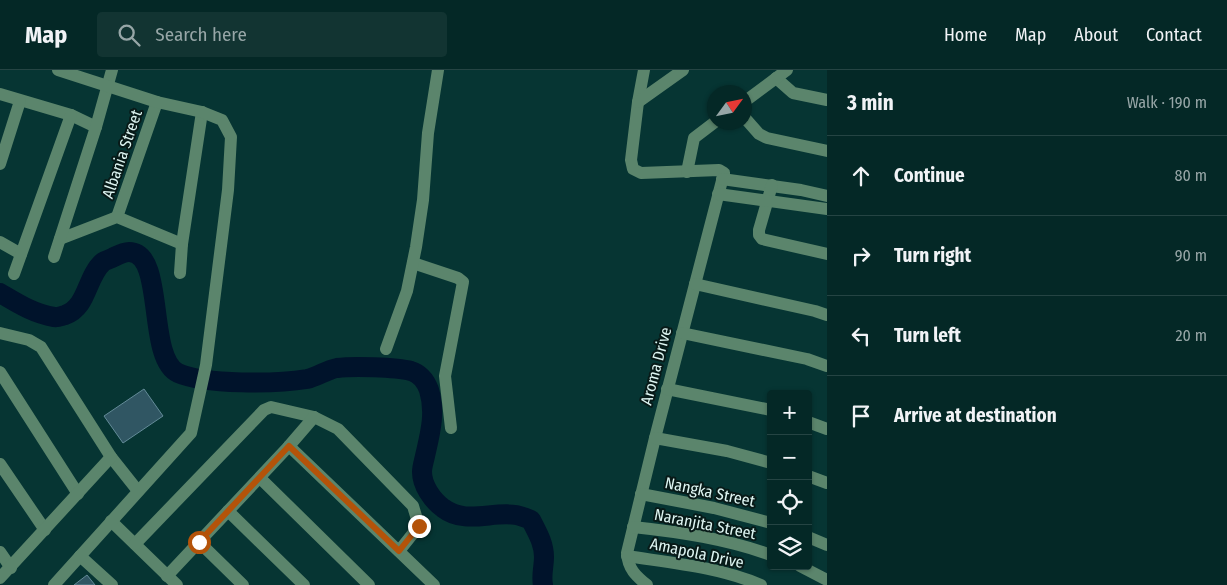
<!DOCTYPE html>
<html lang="en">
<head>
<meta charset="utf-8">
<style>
	:root { --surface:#042826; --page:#123432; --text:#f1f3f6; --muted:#97a6a7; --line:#254443 }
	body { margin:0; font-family:"Fira Sans Condensed",sans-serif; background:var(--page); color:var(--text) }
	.controls { position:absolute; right:15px; bottom:15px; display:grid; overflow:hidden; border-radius:5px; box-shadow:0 1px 4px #0004 }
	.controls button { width:45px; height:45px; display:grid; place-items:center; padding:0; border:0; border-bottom:1px solid var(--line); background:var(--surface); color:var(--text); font:25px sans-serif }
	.compass { position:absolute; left:707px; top:15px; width:45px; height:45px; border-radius:50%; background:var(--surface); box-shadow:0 1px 4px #0004; rotate:57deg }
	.stop { position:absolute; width:15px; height:15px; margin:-11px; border:4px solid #b45309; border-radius:50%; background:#fff }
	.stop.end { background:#b45309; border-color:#fff; box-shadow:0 1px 5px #0008 }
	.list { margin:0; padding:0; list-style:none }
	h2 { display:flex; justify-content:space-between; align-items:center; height:65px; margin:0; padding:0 20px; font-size:21px }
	h2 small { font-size:16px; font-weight:400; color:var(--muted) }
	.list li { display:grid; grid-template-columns:32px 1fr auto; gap:15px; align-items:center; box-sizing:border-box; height:80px; padding:0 20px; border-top:1px solid var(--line) }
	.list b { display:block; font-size:19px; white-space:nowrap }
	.list em { font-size:16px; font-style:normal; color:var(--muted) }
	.icon { flex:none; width:28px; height:28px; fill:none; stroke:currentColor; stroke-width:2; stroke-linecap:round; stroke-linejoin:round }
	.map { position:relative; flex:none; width:827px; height:515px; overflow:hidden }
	header { display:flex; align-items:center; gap:30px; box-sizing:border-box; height:70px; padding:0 25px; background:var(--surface); border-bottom:1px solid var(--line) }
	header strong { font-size:24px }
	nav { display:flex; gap:28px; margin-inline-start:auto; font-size:18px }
	.search { width:350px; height:45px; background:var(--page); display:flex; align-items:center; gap:12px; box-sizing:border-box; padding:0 18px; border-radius:5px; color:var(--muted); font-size:19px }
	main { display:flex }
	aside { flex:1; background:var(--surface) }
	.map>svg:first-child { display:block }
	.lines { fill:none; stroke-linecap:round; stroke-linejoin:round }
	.river { stroke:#00132b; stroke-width:20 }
	.building { fill:#305663; stroke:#638b98 }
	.minor { stroke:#5b856c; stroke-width:12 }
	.route { stroke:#b45309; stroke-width:6 }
	.labels { text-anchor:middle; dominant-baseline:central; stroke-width:4; stroke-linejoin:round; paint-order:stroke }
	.street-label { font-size:16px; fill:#def5f2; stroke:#081a18 }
</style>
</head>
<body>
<header>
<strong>Map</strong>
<div class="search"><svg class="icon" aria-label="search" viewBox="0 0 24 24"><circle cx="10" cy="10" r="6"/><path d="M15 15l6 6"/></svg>Search here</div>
<nav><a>Home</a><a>Map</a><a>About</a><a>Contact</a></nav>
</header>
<main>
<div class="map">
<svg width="827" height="515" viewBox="0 0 827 515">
	<rect width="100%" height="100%" fill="#063533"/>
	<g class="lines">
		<path class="river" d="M 0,223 C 17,233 34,244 54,247 C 57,248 61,246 65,245 C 88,237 86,207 103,192 C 106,190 111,189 114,187 C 118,185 124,182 129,182 C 166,182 146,288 178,303 C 205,315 277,314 307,309 C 317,307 326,300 337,298 C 352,296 396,297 411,301 C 421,304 426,312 429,320 C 436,343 430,364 425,386 C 424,391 422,397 422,402 C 422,415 432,430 443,438 C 465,455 492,441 516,445 C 521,446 526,448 531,450 C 537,462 544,473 544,487 C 544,497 541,505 543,515"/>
	</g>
	<g class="building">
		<polygon points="144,319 163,346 123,373 104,346"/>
		<polygon points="87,505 95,515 74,515"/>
	</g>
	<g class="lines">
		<g class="minor">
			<path d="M 644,0 L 638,32 L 631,90 L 633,99 L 641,103 L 719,100 L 724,103 L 655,368 L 627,483 C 628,499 636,506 647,515"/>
			<polyline points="776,8 793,23 827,30"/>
			<polyline points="0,24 71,45 96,57"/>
			<polyline points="638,32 683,0"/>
			<polyline points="744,32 787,0"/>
			<polyline points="744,47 759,64 767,68 827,81"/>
			<polyline points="0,94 20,31"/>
			<polyline points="687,102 694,68 715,52"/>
			<polyline points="722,109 801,120 827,126"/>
			<polyline points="772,115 759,160 759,165 762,169 827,184"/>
			<polyline points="718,124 827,139"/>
			<polyline points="117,147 157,32"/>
			<polyline points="60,169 117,147 182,174"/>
			<polyline points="0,172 21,184"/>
			<polyline points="54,187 96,57 112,0"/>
			<polyline points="413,193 458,208 463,212 445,306 451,358"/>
			<polyline points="180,203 182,174 202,42"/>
			<polyline points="14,204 71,45"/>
			<polyline points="695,214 815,241 827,245"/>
			<polyline points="0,263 29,270 41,277 111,387 138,421"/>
			<polyline points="682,263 807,289 827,296"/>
			<polyline points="386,279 407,221 416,177 423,130 428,63 438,0"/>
			<polyline points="0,302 78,424"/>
			<polyline points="667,319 771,340"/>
			<polyline points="808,352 827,359"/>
			<polyline points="655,368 727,381 771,393"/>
			<polyline points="289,376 434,515"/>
			<polyline points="0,394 45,460"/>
			<polyline points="808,406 827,413"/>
			<polyline points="260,408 369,515"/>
			<polyline points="641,424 714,438 771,453"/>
			<polyline points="228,441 304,515"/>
			<polyline points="111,451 177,515"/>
			<path d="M 633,457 C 680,462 727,469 771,485"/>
			<polyline points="808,467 827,475"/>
			<polyline points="199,472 243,515"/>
			<polyline points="135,474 264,340 271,337 314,347 338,359 413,436 419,456 399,481"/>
			<polyline points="0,482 11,498"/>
			<polyline points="80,486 112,515"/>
			<path d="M 627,486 C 672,493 718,497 761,515"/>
			<polyline points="800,496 827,510"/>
			<polyline points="167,506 289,376 314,347"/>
			<polyline points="0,508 111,387"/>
			<polyline points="54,515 191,363 206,295 228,120 231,67 222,50 202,42 157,32 58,0"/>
		</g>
	</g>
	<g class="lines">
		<polyline class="route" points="199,472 289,376 399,481 419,456"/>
	</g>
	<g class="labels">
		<g class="street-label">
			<text transform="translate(122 84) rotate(-71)">Albania Street</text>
			<text transform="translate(656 296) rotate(-75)">Aroma Drive</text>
			<text transform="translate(710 422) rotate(12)">Nangka Street</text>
			<text transform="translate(705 454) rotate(11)">Naranjita Street</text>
			<text transform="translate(697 483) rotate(12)">Amapola Drive</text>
		</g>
	</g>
</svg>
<div class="controls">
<button>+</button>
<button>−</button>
<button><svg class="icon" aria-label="locate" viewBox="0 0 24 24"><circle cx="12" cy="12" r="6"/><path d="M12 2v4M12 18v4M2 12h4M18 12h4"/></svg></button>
<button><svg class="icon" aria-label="layers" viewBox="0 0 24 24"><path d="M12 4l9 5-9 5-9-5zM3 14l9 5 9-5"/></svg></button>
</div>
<svg class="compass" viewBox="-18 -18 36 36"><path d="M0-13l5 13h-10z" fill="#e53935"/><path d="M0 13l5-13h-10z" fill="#97a6a7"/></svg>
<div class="stop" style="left:199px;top:472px"></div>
<div class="stop end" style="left:419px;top:456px"></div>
</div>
<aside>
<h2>3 min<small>Walk · 190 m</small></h2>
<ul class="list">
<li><svg class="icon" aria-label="ahead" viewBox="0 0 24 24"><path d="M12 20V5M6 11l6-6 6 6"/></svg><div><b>Continue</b></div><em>80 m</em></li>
<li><svg class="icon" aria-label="right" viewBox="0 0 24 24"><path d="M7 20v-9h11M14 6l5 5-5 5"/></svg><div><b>Turn right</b></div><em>90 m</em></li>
<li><svg class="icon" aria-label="left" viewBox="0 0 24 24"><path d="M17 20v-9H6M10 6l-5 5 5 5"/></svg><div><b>Turn left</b></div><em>20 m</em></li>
<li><svg class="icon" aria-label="arrive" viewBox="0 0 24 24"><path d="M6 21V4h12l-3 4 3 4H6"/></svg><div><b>Arrive at destination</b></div></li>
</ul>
</aside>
</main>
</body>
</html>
